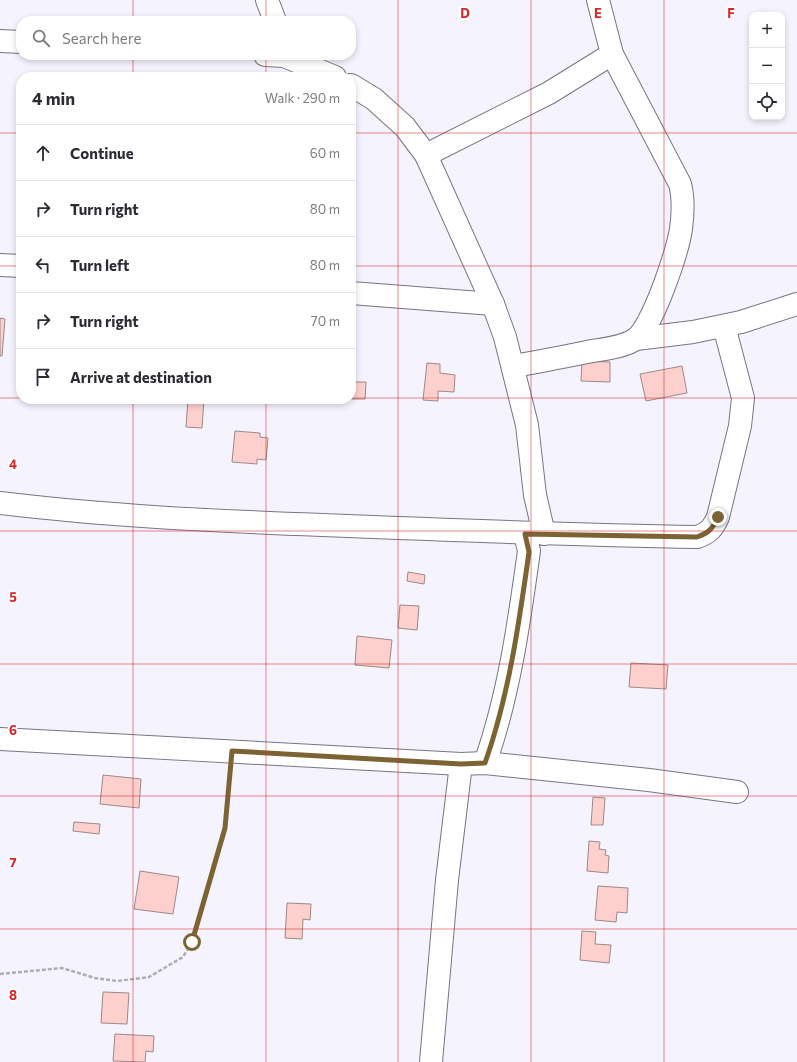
<!DOCTYPE html>
<html lang="en">
<head>
<meta charset="utf-8">
<style>
	:root { --surface:#fff; --page:#f2f2f3; --text:#2b2b33; --muted:#7c7c81; --line:#e1e1e2 }
	body { margin:0; font-family:Commissioner,sans-serif; background:var(--page); color:var(--text) }
	.controls { position:absolute; right:12px; top:12px; display:grid; overflow:hidden; border-radius:8px; box-shadow:0 2px 6px #0003 }
	.controls button { width:36px; height:36px; display:grid; place-items:center; padding:0; border:0; border-bottom:1px solid var(--line); background:var(--surface); color:var(--text); font:20px sans-serif }
	.stop { position:absolute; width:12px; height:12px; margin:-9px; border:3px solid #7b6334; border-radius:50%; background:#fff }
	.stop.end { background:#7b6334; border-color:#fff; box-shadow:0 1px 4px #0008 }
	.list { margin:0; padding:0; list-style:none }
	h2 { display:flex; justify-content:space-between; align-items:center; height:52px; margin:0; padding:0 16px; font-size:17px }
	h2 small { font-size:13px; font-weight:400; color:var(--muted) }
	.list li { display:grid; grid-template-columns:26px 1fr auto; gap:12px; align-items:center; box-sizing:border-box; height:56px; padding:0 16px; border-top:1px solid var(--line) }
	.list b { display:block; font-size:15px; white-space:nowrap }
	.list em { font-size:13px; font-style:normal; color:var(--muted) }
	.icon { flex:none; width:22px; height:22px; fill:none; stroke:currentColor; stroke-width:2; stroke-linecap:round; stroke-linejoin:round }
	.map { position:relative; flex:none; width:797px; height:1062px; overflow:hidden }
	.search { position:absolute; background:var(--surface); box-shadow:0 2px 6px #0003; left:16px; top:16px; width:340px; height:44px; display:flex; align-items:center; gap:10px; box-sizing:border-box; padding:0 14px; border-radius:16px; color:var(--muted); font-size:15px }
	.panel { position:absolute; background:var(--surface); box-shadow:0 2px 6px #0003; left:16px; top:72px; width:340px; height:332px; border-radius:16px }
	.map>svg:first-child { display:block }
	.building { fill:#fdd0cd; stroke:#9d8988 }
	.lines { fill:none; stroke-linecap:round; stroke-linejoin:round }
	.street-casing { stroke:#787484; stroke-width:24 }
	.path { stroke:#aeadb6; stroke-width:2.5; stroke-dasharray:4 2; stroke-linecap:butt }
	.street { stroke:#fff; stroke-width:22 }
	.route { stroke:#7b6334; stroke-width:5 }
	.grid { fill:none; stroke:#d62828; stroke-width:1; stroke-opacity:0.55 }
	.grid-label { font-size:13px; text-anchor:middle; font-weight:bold; fill:#d62828; stroke:#fff; stroke-width:3.5; stroke-linejoin:round; paint-order:stroke }
</style>
</head>
<body>
<div class="map">
<svg width="797" height="1062" viewBox="0 0 797 1062">
	<rect width="100%" height="100%" fill="#f5f3fe"/>
	<g class="building">
		<polygon points="0,318 5,319 2,356 0,356"/>
		<polygon points="582,361 610,362 610,382 581,381"/>
		<polygon points="427,363 440,364 440,373 455,375 454,392 438,391 438,401 423,400"/>
		<polygon points="682,366 687,393 646,401 640,374"/>
		<polygon points="351,382 366,382 365,399 351,399"/>
		<polygon points="188,399 204,399 202,428 186,427"/>
		<polygon points="235,431 260,433 260,437 268,438 266,460 257,459 257,464 232,462"/>
		<polygon points="408,572 425,575 424,584 407,581"/>
		<polygon points="400,605 419,606 417,630 398,628"/>
		<polygon points="357,636 392,640 389,668 355,665"/>
		<polygon points="631,663 668,665 666,689 629,687"/>
		<polygon points="103,775 141,779 139,808 100,804"/>
		<polygon points="593,797 605,798 603,825 591,825"/>
		<polygon points="74,822 100,824 99,834 73,831"/>
		<polygon points="589,841 600,842 599,849 606,850 605,855 609,856 608,873 587,871"/>
		<polygon points="140,871 179,877 173,914 134,909"/>
		<polygon points="598,886 628,888 627,913 617,912 616,922 595,920"/>
		<polygon points="287,903 311,904 310,920 303,919 302,939 285,938"/>
		<polygon points="582,931 596,932 595,944 611,945 609,963 580,960"/>
		<polygon points="103,992 129,993 127,1024 101,1023"/>
		<polygon points="115,1034 154,1036 153,1052 146,1051 145,1062 113,1061"/>
	</g>
	<g class="lines">
		<g class="street-casing">
			<g id="street">
				<polyline points="267,0 275,21"/>
				<polyline points="0,41 21,42"/>
				<polyline points="265,55 284,56 335,77"/>
				<polyline points="351,85 374,99 405,127 426,155 493,304 505,337 527,425 535,495 544,534"/>
				<polyline points="426,155 549,93 612,54"/>
				<polyline points="0,265 21,266"/>
				<polyline points="351,293 493,304"/>
				<polyline points="636,339 693,332 741,322 797,304"/>
				<path d="M 513,366 C 538,362 563,357 587,352 C 603,349 621,348 634,340 C 652,330 678,250 681,229 C 683,214 684,199 680,184 L 612,54 L 598,0"/>
				<path d="M 0,503 C 107,516 214,521 322,525 C 447,530 572,535 697,537 C 709,533 713,528 718,517 L 740,426 L 743,398 L 724,326"/>
				<polyline points="0,739 461,764 485,763 649,780 737,792"/>
				<path d="M 485,763 C 509,695 519,623 529,551 L 525,534"/>
				<polyline points="431,1062 447,880 461,764"/>
			</g>
		</g>
		<polyline class="path" points="0,974 62,968 95,978 117,981 149,977 183,957 192,942 225,829 230,773"/>
		<use href="#street" class="street"/>
	</g>
	<g class="lines">
		<path class="route" d="M 192,942 L 225,828 L 232,751 L 461,764 L 485,763 C 509,695 519,623 529,552 L 525,534 L 697,537 C 709,533 713,528 718,517"/>
	</g>
	<path class="grid" d="M 133,0 L 133,21M 266,0 L 266,21M 398,0 L 398,1062M 531,0 L 531,1062M 664,0 L 664,1062M 133,55 L 133,77M 266,55 L 266,77M 0,133 L 21,133M 351,133 L 797,133M 0,266 L 21,266M 351,266 L 797,266M 0,398 L 21,398M 351,398 L 797,398M 133,399 L 133,1062M 266,399 L 266,1062M 0,531 L 797,531M 0,664 L 797,664M 0,796 L 797,796M 0,929 L 797,929"/>
	<g class="grid-label">
		<text x="465" y="18">D</text>
		<text x="598" y="18">E</text>
		<text x="731" y="18">F</text>
		<text x="13" y="469">4</text>
		<text x="13" y="602">5</text>
		<text x="13" y="735">6</text>
		<text x="13" y="867">7</text>
		<text x="13" y="1000">8</text>
	</g>
</svg>
<div class="controls">
<button>+</button>
<button>−</button>
<button><svg class="icon" aria-label="locate" viewBox="0 0 24 24"><circle cx="12" cy="12" r="6"/><path d="M12 2v4M12 18v4M2 12h4M18 12h4"/></svg></button>
</div>
<div class="stop" style="left:192px;top:942px"></div>
<div class="stop end" style="left:718px;top:517px"></div>
<div class="search"><svg class="icon" aria-label="search" viewBox="0 0 24 24"><circle cx="10" cy="10" r="6"/><path d="M15 15l6 6"/></svg>Search here</div>
<section class="panel">
<h2>4 min<small>Walk · 290 m</small></h2>
<ul class="list">
<li><svg class="icon" aria-label="ahead" viewBox="0 0 24 24"><path d="M12 20V5M6 11l6-6 6 6"/></svg><div><b>Continue</b></div><em>60 m</em></li>
<li><svg class="icon" aria-label="right" viewBox="0 0 24 24"><path d="M7 20v-9h11M14 6l5 5-5 5"/></svg><div><b>Turn right</b></div><em>80 m</em></li>
<li><svg class="icon" aria-label="left" viewBox="0 0 24 24"><path d="M17 20v-9H6M10 6l-5 5 5 5"/></svg><div><b>Turn left</b></div><em>80 m</em></li>
<li><svg class="icon" aria-label="right" viewBox="0 0 24 24"><path d="M7 20v-9h11M14 6l5 5-5 5"/></svg><div><b>Turn right</b></div><em>70 m</em></li>
<li><svg class="icon" aria-label="arrive" viewBox="0 0 24 24"><path d="M6 21V4h12l-3 4 3 4H6"/></svg><div><b>Arrive at destination</b></div></li>
</ul>
</section>
</div>
</body>
</html>
